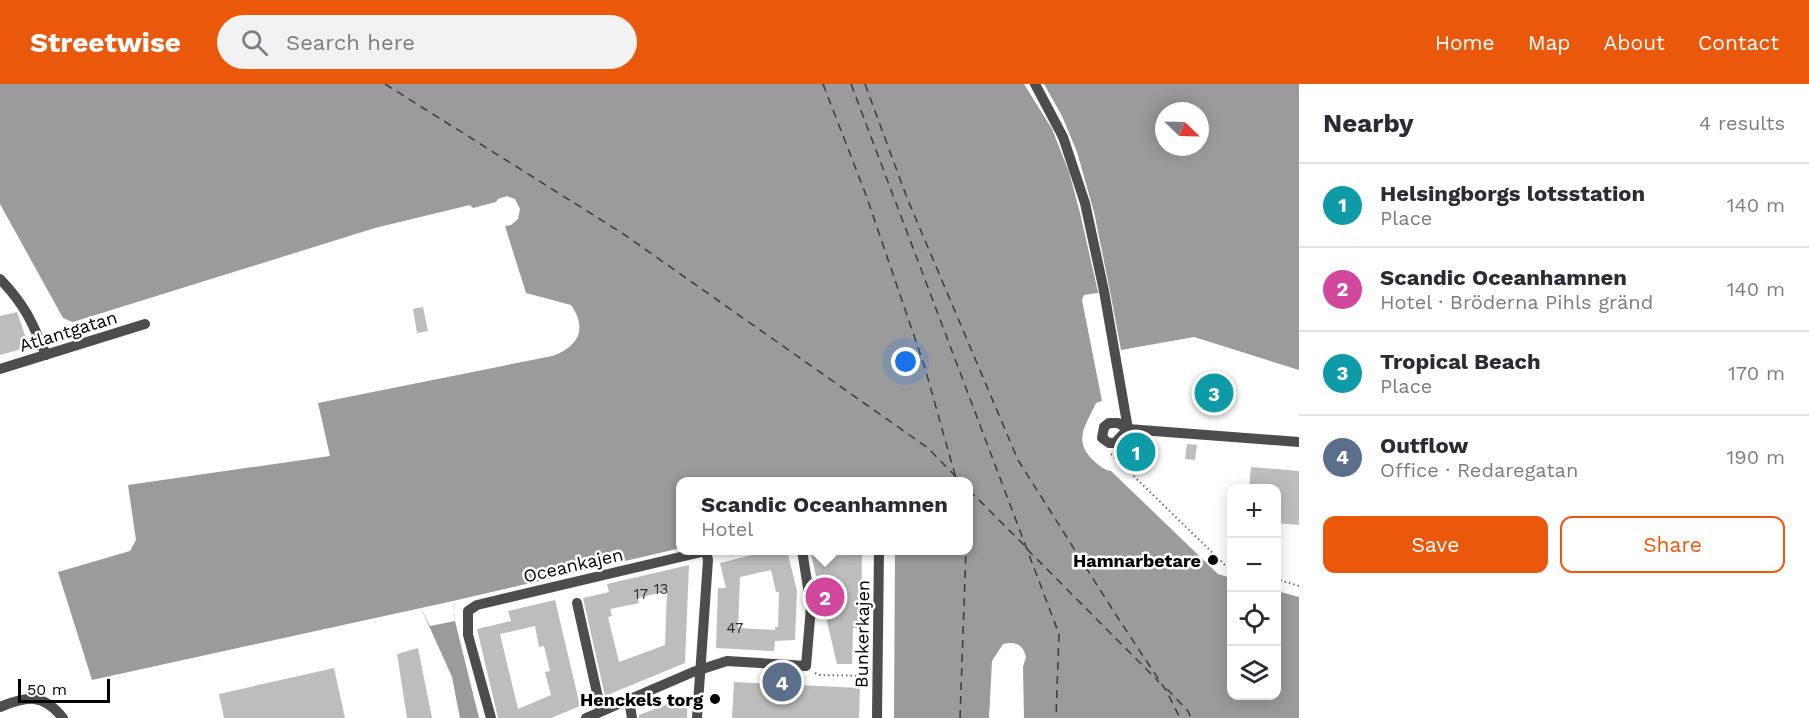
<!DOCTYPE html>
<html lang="en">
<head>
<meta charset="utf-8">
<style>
	:root { --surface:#fff; --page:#f2f2f3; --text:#2b2b33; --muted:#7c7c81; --line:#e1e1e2; --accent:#ea580c }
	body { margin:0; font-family:"Work Sans",sans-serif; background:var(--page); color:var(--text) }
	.controls { position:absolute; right:18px; bottom:18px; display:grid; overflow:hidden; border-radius:12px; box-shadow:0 3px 15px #0003 }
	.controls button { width:54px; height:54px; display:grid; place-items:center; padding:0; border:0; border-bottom:2px solid var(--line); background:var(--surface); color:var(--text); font:30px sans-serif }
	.compass { position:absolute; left:1155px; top:18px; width:54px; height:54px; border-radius:50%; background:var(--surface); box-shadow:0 3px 15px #0003; rotate:113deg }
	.scale { position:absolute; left:18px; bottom:15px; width:92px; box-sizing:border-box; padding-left:6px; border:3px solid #000; border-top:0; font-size:16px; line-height:21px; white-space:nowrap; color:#000; -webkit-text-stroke:4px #fff; paint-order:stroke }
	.you { position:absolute; left:906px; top:278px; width:21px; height:21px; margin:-15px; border:4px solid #fff; border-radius:50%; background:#1a73e8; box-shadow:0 0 0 9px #1a73e833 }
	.badge { display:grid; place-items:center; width:39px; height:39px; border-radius:50%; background:var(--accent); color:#fff; font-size:20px; font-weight:700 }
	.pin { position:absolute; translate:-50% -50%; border:3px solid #fff; box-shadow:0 2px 6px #0006 }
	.popup { position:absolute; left:676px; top:393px; width:297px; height:78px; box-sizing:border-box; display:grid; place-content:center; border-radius:12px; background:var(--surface); filter:drop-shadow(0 2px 4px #0005); font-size:20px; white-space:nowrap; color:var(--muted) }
	.popup b { font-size:22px; color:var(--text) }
	.popup::after { content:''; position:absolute; left:50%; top:100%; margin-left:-12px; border:12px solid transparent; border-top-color:var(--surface) }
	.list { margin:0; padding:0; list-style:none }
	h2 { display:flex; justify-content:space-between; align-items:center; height:78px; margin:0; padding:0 24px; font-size:26px }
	h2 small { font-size:20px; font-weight:400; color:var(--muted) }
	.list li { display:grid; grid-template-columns:39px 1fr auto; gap:18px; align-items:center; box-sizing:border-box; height:84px; padding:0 24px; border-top:2px solid var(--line) }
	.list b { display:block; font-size:22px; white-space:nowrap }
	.list p { margin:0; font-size:20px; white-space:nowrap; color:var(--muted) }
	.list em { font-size:20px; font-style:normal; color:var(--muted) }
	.actions { display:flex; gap:12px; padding:18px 24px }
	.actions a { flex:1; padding:14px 0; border:2px solid var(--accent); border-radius:12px; text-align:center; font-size:21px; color:var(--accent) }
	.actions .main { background:var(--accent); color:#fff }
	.icon { flex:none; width:33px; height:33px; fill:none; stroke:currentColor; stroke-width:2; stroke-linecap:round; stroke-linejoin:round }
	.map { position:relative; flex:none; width:1299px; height:634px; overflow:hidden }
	header { display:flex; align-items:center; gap:36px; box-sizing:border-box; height:84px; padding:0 30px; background:var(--accent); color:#fff }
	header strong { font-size:28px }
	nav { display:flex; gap:33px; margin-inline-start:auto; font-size:21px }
	.search { width:420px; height:54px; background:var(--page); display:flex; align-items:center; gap:15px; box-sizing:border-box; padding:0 21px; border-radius:33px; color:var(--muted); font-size:22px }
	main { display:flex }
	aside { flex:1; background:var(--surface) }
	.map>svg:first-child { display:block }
	.water { fill:#9b9b9b; fill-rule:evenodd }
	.pier { fill:#fff }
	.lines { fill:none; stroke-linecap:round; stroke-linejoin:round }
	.ferry { stroke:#3c3c3c; stroke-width:1.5; stroke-dasharray:8 6; stroke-linecap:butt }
	.building { fill:#bdbdbd; fill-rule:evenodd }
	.path { stroke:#6f6f6f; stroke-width:2; stroke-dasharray:1.5 3; stroke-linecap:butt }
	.minor { stroke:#4d4d4d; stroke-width:10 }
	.poi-dot { fill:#000; stroke:#fff; stroke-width:2 }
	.labels { text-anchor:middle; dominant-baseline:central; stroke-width:5; stroke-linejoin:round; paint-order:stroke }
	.number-label { font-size:15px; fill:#2f2f2f }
	.street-label { font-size:18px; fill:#000; stroke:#fff }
	.poi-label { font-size:18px; font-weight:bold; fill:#000; stroke:#fff; text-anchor:end }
</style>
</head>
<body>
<header>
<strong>Streetwise</strong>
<div class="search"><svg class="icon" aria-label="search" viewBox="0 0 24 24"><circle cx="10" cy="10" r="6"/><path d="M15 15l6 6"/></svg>Search here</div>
<nav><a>Home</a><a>Map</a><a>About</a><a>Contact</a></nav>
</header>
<main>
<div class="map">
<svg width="1299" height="634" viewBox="0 0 1299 634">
	<rect width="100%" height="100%" fill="#fff"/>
	<path class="water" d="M 0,0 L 1299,0 L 1299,286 L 1194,253 L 1121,266 L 1110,207 L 1084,211 L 1082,216 L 1102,317 L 1096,319 C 1085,343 1072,357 1095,378 C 1100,382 1104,386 1111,387 L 1218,490 L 1231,494 L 1232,612 L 1276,612 L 1277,507 L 1299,513 L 1299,634 L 1024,634 L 1023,583 L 1026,573 C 1023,560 1015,557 1003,560 L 992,577 L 989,634 L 894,634 L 895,467 L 969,466 L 969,398 L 681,398 L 681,464 L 453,517 L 455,537 L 479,634 L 460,634 L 452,593 L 421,524 L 92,596 L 58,488 L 130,467 L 136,456 L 128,401 L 330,372 L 318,319 L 552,272 C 578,263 588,245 571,221 L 526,209 L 505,142 L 511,141 L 518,135 L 520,125 L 515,115 L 507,112 L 498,115 L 496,118 L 473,124 L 470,121 L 375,144 L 73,238 L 63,234 L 0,120 ZM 1164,27 L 1200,27 L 1200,63 L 1164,63 Z"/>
	<g class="pier">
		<polygon points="1024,0 1044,0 1062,32 1077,68 1094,128 1110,207 1098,208 1080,129 1069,88 1052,45"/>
		<polygon points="453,517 455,537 430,542 421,524"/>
	</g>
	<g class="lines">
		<g class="ferry">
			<polyline points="385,0 622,149 928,364 961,398"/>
			<polyline points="823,0 866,111 925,284 957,398"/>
			<polyline points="851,0 1059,550 1056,634"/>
			<polyline points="865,0 907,114 1018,376 1116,531 1167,608 1180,634"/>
			<polyline points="969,406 1024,461"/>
			<polyline points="1027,465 1159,598"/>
			<polyline points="1167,605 1188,627 1191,634"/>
			<polyline points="960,634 966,466"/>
		</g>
	</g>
	<g class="building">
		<polygon points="423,223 428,247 417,249 413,225"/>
		<polygon points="17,228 29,263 0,271 0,232"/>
		<polygon points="1131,353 1137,353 1155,370 1141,385 1135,378 1132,381 1117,366"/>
		<polygon points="1187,360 1197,361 1195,376 1185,375"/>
		<polygon points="1251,383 1299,387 1299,441 1276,439 1276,405 1249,405"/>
		<path d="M 760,466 L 787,466 L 797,507 L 795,556 L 775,557 L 774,567 L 716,564 L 718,504 L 726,504 L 720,479 L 752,471 L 751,469 ZM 771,486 L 776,508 L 779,508 L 778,543 L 775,543 L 775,546 L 738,544 L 740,493 Z"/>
		<polygon points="810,466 862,466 861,544 853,544 852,580 837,580"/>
		<path d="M 689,481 L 685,579 L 605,612 L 583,514 L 609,508 L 607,500 ZM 667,507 L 665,561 L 619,578 L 608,533 L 612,532 L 610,525 L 639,519 L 638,514 Z"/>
		<path d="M 555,516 L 580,622 L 551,634 L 498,634 L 477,545 L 511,537 L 508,527 ZM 535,542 L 539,563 L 544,562 L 550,587 L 545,588 L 551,611 L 518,625 L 500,550 Z"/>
		<polygon points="418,564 432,634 407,634 397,570"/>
		<polygon points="334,584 345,634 224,634 219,610"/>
		<polygon points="734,598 860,604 859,634 732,634"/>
		<polygon points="688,612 687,634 639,634 639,631"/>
	</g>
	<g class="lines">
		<g class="path">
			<polyline points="1111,370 1225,481 1232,483"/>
			<polyline points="1276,495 1299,502"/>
			<polyline points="815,589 819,591 866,592"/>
		</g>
		<g class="minor">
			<polyline points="1035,0 1063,53 1085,119 1104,207 1128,345"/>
			<path d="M 0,195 C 25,221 32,238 46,271"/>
			<polyline points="0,285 145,240"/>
			<polyline points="1128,345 1115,359 1109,359 1102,354 1104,343 1109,339 1118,339 1128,345 1299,358"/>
			<polyline points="577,519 601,627"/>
			<polyline points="629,616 632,634"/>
			<path d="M 0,623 C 27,612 43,609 63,634"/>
			<polyline points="491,634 468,551 468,527 477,521 710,466"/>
			<polyline points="586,634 693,588 727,577 806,582 811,523 802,466"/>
			<polyline points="697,634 708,476 706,467"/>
			<polyline points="877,634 879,466"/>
		</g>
	</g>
	<g class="poi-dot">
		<circle cx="1213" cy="476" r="6"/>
		<circle cx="715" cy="615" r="6"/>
	</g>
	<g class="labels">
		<g class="number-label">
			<text x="661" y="505">13</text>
			<text x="641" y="510">17</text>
			<text x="735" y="544">47</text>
		</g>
		<g class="street-label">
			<text transform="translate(68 247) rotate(-17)">Atlantgatan</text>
			<text transform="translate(573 481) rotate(-13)">Oceankajen</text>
			<text transform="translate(862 550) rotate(-89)">Bunkerkajen</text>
		</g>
		<g class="poi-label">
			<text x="1201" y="476">Hamnarbetare</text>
			<text x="703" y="615">Henckels torg</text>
		</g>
	</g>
</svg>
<div class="controls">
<button>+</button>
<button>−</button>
<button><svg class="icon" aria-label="locate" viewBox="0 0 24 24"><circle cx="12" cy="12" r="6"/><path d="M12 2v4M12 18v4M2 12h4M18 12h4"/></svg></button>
<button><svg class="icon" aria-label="layers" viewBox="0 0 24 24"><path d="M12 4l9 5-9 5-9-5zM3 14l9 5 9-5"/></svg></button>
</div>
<svg class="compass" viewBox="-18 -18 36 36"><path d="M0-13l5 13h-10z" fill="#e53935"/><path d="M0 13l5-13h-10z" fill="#7c7c81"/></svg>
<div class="scale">50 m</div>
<div class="you"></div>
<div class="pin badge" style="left:1136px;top:368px;background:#0f9aa8">1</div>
<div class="pin badge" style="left:825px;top:513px;background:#d1479c">2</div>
<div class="popup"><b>Scandic Oceanhamnen</b>Hotel</div>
<div class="pin badge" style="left:1214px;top:309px;background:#0f9aa8">3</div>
<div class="pin badge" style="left:782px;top:598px;background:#5c6f8a">4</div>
</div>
<aside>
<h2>Nearby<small>4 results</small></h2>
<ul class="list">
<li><span class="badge" style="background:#0f9aa8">1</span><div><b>Helsingborgs lotsstation</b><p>Place</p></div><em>140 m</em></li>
<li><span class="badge" style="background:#d1479c">2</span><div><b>Scandic Oceanhamnen</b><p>Hotel · Bröderna Pihls gränd</p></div><em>140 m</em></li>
<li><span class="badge" style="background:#0f9aa8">3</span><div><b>Tropical Beach</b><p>Place</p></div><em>170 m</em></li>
<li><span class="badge" style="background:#5c6f8a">4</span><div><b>Outflow</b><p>Office · Redaregatan</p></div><em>190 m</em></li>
</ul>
<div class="actions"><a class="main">Save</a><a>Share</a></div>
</aside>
</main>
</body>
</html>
